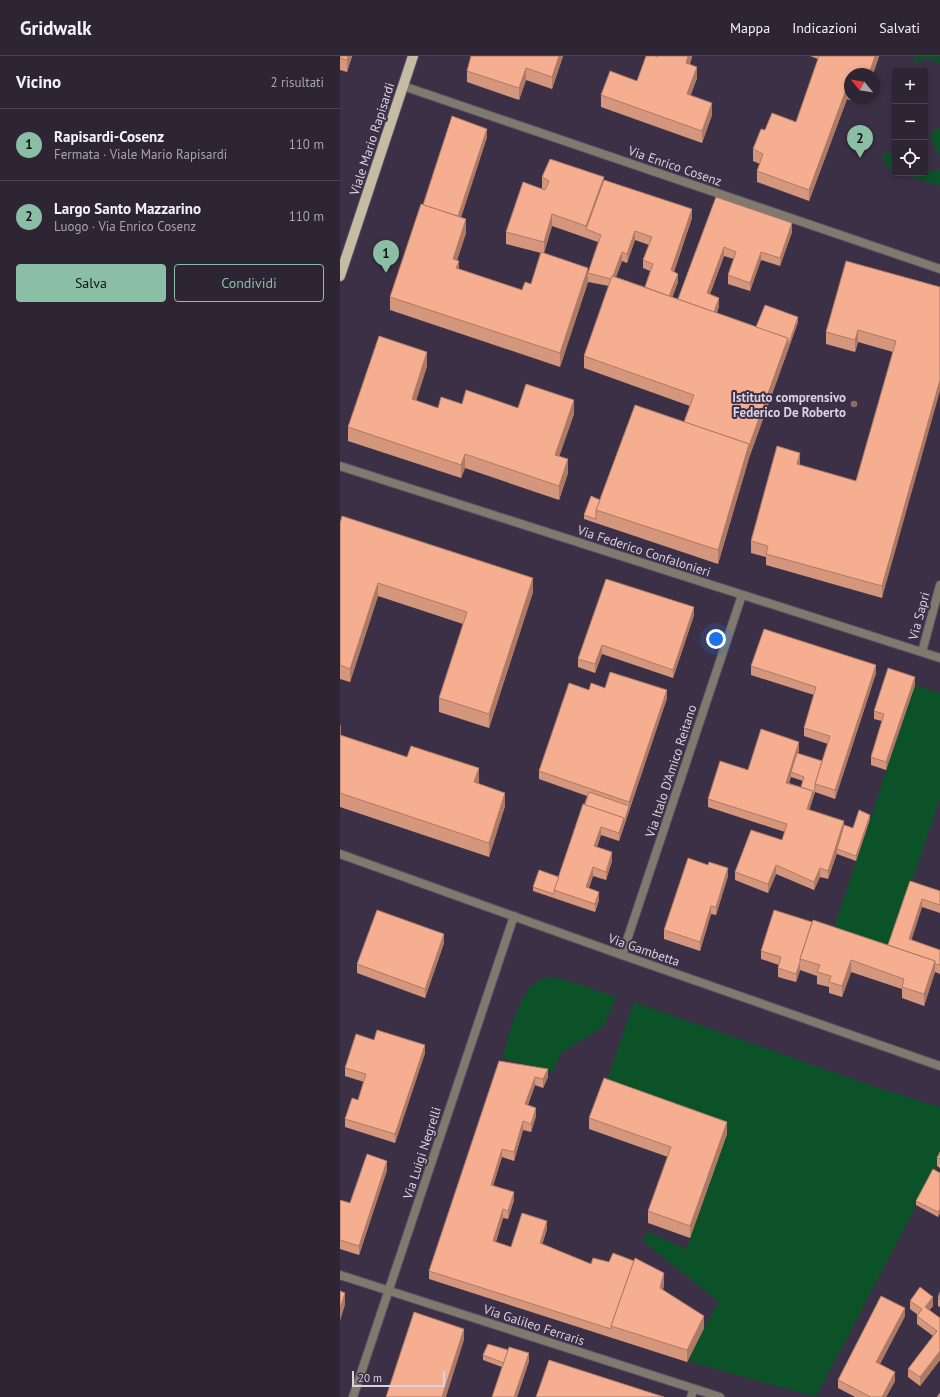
<!DOCTYPE html>
<html lang="it">
<head>
<meta charset="utf-8">
<style>
	:root { --surface:#2d2434; --page:#393040; --text:#f1f3f6; --muted:#a7a4ac; --line:#48414f; --accent:#8abfa5 }
	body { margin:0; font-family:"PT Sans",sans-serif; background:var(--page); color:var(--text) }
	.controls { position:absolute; right:12px; top:12px; display:grid; overflow:hidden; border-radius:4px; box-shadow:0 2px 6px #0003 }
	.controls button { width:36px; height:36px; display:grid; place-items:center; padding:0; border:0; border-bottom:1px solid var(--line); background:var(--surface); color:var(--text); font:20px sans-serif }
	.compass { position:absolute; left:504px; top:12px; width:36px; height:36px; border-radius:50%; background:var(--surface); box-shadow:0 2px 6px #0003; rotate:300deg }
	.scale { position:absolute; left:12px; bottom:10px; width:93px; box-sizing:border-box; padding-left:4px; border:2px solid #d9d2e0; border-top:0; font-size:11px; line-height:14px; white-space:nowrap; color:#d9d2e0; -webkit-text-stroke:3px #3c3046; paint-order:stroke }
	.you { position:absolute; left:376px; top:583px; width:14px; height:14px; margin:-10px; border:3px solid #fff; border-radius:50%; background:#1a73e8; box-shadow:0 0 0 6px #1a73e833 }
	.badge { display:grid; place-items:center; width:26px; height:26px; border-radius:50%; background:var(--accent); color:#111; font-size:13px; font-weight:700 }
	.pin { position:absolute; translate:-50% -33px; filter:drop-shadow(0 1px 2px #0008) }
	.pin::after { content:''; position:absolute; top:21px; width:14px; height:12px; background:inherit; clip-path:polygon(0 0,100% 0,50% 100%) }
	.list { margin:0; padding:0; list-style:none }
	h2 { display:flex; justify-content:space-between; align-items:center; height:52px; margin:0; padding:0 16px; font-size:17px }
	h2 small { font-size:13px; font-weight:400; color:var(--muted) }
	.list li { display:grid; grid-template-columns:26px 1fr auto; gap:12px; align-items:center; box-sizing:border-box; height:72px; padding:0 16px; border-top:1px solid var(--line) }
	.list b { display:block; font-size:15px; white-space:nowrap }
	.list p { margin:0; font-size:13px; white-space:nowrap; color:var(--muted) }
	.list em { font-size:13px; font-style:normal; color:var(--muted) }
	.actions { display:flex; gap:8px; padding:12px 16px }
	.actions a { flex:1; padding:9px 0; border:1px solid var(--accent); border-radius:4px; text-align:center; font-size:14px; color:var(--accent) }
	.actions .main { background:var(--accent); color:#111 }
	.icon { flex:none; width:22px; height:22px; fill:none; stroke:currentColor; stroke-width:2; stroke-linecap:round; stroke-linejoin:round }
	.map { position:relative; flex:none; width:600px; height:1341px; overflow:hidden }
	header { display:flex; align-items:center; gap:24px; box-sizing:border-box; height:56px; padding:0 20px; background:var(--surface); border-bottom:1px solid var(--line) }
	header strong { font-size:19px }
	nav { display:flex; gap:22px; margin-inline-start:auto; font-size:14px }
	main { display:flex }
	aside { flex:1; background:var(--surface) }
	.map>svg:first-child { display:block }
	.green { fill:#0c5228 }
	.lines { fill:none; stroke-linecap:round; stroke-linejoin:round }
	.street-casing { stroke:#584d62; stroke-width:10 }
	.primary-casing { stroke:#584d62; stroke-width:12 }
	.street { stroke:#7f796e; stroke-width:8 }
	.primary { stroke:#c6bca4; stroke-width:10 }
	.wall { fill:#d4967c; fill-rule:evenodd }
	.shaded-wall { fill:#ac7a65 }
	.building { fill:#f6ae90; stroke:#ac7a65 }
	.education-dot { fill:#8d6e63; stroke:#3c3046; stroke-width:1.5 }
	.labels { text-anchor:middle; dominant-baseline:central; stroke-width:4; stroke-linejoin:round; paint-order:stroke }
	.street-label { font-size:13px; fill:#d9d2e0; stroke:#3c3046 }
	.poi-label { font-size:13px; font-weight:bold; fill:#d9d2e0; stroke:#3c3046; text-anchor:end }
</style>
</head>
<body>
<header>
<strong>Gridwalk</strong>
<nav><a>Mappa</a><a>Indicazioni</a><a>Salvati</a></nav>
</header>
<main>
<aside>
<h2>Vicino<small>2 risultati</small></h2>
<ul class="list">
<li><span class="badge">1</span><div><b>Rapisardi-Cosenz</b><p>Fermata · Viale Mario Rapisardi</p></div><em>110 m</em></li>
<li><span class="badge">2</span><div><b>Largo Santo Mazzarino</b><p>Luogo · Via Enrico Cosenz</p></div><em>110 m</em></li>
</ul>
<div class="actions"><a class="main">Salva</a><a>Condividi</a></div>
</aside>
<div class="map">
<svg width="600" height="1341" viewBox="0 0 600 1341">
	<rect width="100%" height="100%" fill="#3c3046"/>
	<g class="green">
		<polygon points="576,0 596,0 600,2 600,8 588,2 573,8"/>
		<polygon points="600,72 600,102 591,84 593,74"/>
		<polygon points="546,96 555,98 555,116 548,111 542,101"/>
		<polygon points="600,113 600,130 559,117 585,117 585,115 588,116"/>
		<polygon points="575,629 600,637 600,742 547,900 491,881"/>
		<path d="M 211,921 L 239,928 L 276,941 L 264,970 L 221,997 L 213,1016 L 162,1002 C 170,979 176,941 197,926 C 201,923 207,922 211,921 Z"/>
		<polygon points="294,946 544,1034 600,1051 600,1104 476,1341 347,1305 364,1272 379,1246 303,1185 308,1176 346,1193 387,1078 264,1033"/>
	</g>
	<g class="lines">
		<g class="street-casing">
			<g id="street">
				<polyline points="63,30 600,213"/>
				<polyline points="0,410 600,602"/>
				<polyline points="582,596 600,529"/>
				<polyline points="0,798 282,899 600,1010"/>
				<polyline points="282,899 402,539"/>
				<polyline points="0,1219 380,1341"/>
				<polyline points="13,1341 174,860"/>
				<polyline points="351,1341 354,1333"/>
			</g>
		</g>
		<g class="primary-casing">
			<polyline id="primary" points="0,220 73,0"/>
		</g>
		<use href="#street" class="street"/>
		<use href="#primary" class="primary"/>
	</g>
	<g class="wall">
		<polygon points="0,0 12,0 7,16 0,14"/>
		<polygon points="223,0 212,33 186,24 179,44 127,26 127,15"/>
		<polygon points="352,0 350,8 357,22 350,40 372,59 362,87 261,51 261,39 297,25 317,1"/>
		<polygon points="470,0 539,0 533,18 510,18 510,42 524,42 522,48 507,43 469,145 417,126 417,115 420,108 413,105 413,93 425,74 456,66 478,3"/>
		<path d="M 147,81 L 121,161 L 126,177 L 117,204 L 119,213 L 182,234 L 191,228 L 201,197 L 166,188 L 166,176 L 202,132 L 202,121 L 264,124 L 352,162 L 334,216 L 338,226 L 332,241 L 338,243 L 376,141 L 452,176 L 440,210 L 421,204 L 410,235 L 388,228 L 388,219 L 394,203 L 384,200 L 370,238 L 379,250 L 377,257 L 416,271 L 458,266 L 409,402 L 378,508 L 244,463 L 244,459 L 344,366 L 350,350 L 244,312 L 244,300 L 269,230 L 248,226 L 220,311 L 50,254 L 50,241 L 83,149 ZM 212,170 L 258,186 L 248,217 L 204,197 ZM 295,184 L 309,189 L 303,204 L 303,212 L 310,215 L 305,231 L 276,221 L 282,205 L 287,207 Z"/>
		<polygon points="600,231 542,542 426,509 426,501 411,497 411,485 460,409 516,425 553,296 518,286 515,296 486,288 486,276"/>
		<polygon points="87,310 76,345 98,352 122,348 178,352 234,358 219,400 228,417 219,444 125,412 121,422 8,385 8,371"/>
		<polygon points="0,467 193,536 149,672 99,656 99,642 123,568 38,540 10,626 0,623"/>
		<polygon points="266,523 354,559 333,622 262,598 255,617 238,611 238,603"/>
		<path d="M 411,610 L 536,617 L 495,743 L 475,736 L 469,754 L 504,769 L 513,772 L 530,763 L 516,805 L 497,798 L 497,797 L 488,823 L 480,821 L 474,834 L 436,818 L 428,837 L 395,824 L 395,816 L 442,784 L 445,776 L 368,751 L 368,743 L 408,714 L 459,694 L 458,698 L 482,705 L 488,688 L 464,680 L 464,672 L 474,639 L 411,619 ZM 451,721 L 463,725 L 461,731 L 449,727 Z"/>
		<polygon points="575,629 546,714 531,709 531,701 542,665 534,663 534,655"/>
		<polygon points="265,632 327,642 279,785 261,779 257,791 272,805 266,824 253,820 249,832 259,844 255,856 193,835 193,831 219,821 247,740 199,723 199,715 249,634"/>
		<polygon points="0,668 1,679 139,726 138,728 165,750 149,801 0,751"/>
		<polygon points="388,820 376,859 371,858 360,895 324,883 324,874"/>
		<polygon points="570,825 600,835 600,862 600,857 582,851 571,884 600,894 600,918 595,916 584,950 562,942 562,933 511,916 502,941 489,937 489,931 477,928 477,920 460,914 456,926 438,921 438,912 439,909 421,903 421,895 472,866 548,889"/>
		<polygon points="104,887 85,942 17,917 17,908"/>
		<polygon points="34,984 85,997 55,1087 5,1071 5,1063 18,1044 24,1026 5,1020 5,1012"/>
		<polygon points="159,1005 208,1021 203,1032 195,1029 188,1049 196,1060 191,1076 183,1074 174,1105 162,1101 153,1129 174,1144 168,1163 163,1162 156,1186 171,1191 207,1173 202,1188 251,1208 324,1228 323,1234 364,1272 347,1306 89,1223 89,1215"/>
		<polygon points="249,1062 387,1078 350,1182 308,1167 308,1155 328,1101 249,1073"/>
		<polygon points="600,1096 600,1112 597,1110 597,1102"/>
		<polygon points="47,1114 19,1199 0,1193 0,1144 10,1147"/>
		<polygon points="600,1117 598,1161 576,1149 576,1145"/>
		<polygon points="600,1236 600,1251 598,1250 598,1242"/>
		<polygon points="570,1245 593,1250 589,1254 600,1262 600,1304 580,1330 568,1321 568,1313 593,1280 577,1268 577,1260 578,1259 570,1253"/>
		<polygon points="565,1260 540,1308 555,1325 546,1341 515,1341 498,1332 498,1324"/>
		<polygon points="143,1299 189,1305 177,1341 152,1341 162,1311 143,1304"/>
	</g>
	<g class="shaded-wall">
		<polygon points="8,0 12,0 7,16 7,4"/>
		<polygon points="219,0 223,0 212,33 212,21"/>
		<polygon points="348,0 352,0 352,2 346,18 346,7"/>
		<polygon points="535,0 539,0 533,18 529,18"/>
		<polygon points="357,11 357,22 347,50 347,38"/>
		<polygon points="186,12 186,24 179,44 179,32"/>
		<polygon points="507,31 507,43 469,145 469,134"/>
		<polygon points="522,42 524,42 522,48"/>
		<polygon points="372,47 372,59 362,87 362,75"/>
		<polygon points="147,73 147,81 117,174 117,165"/>
		<polygon points="264,121 264,133 246,173 246,170"/>
		<polygon points="352,153 352,162 331,223 331,214"/>
		<polygon points="212,158 212,170 204,197 204,186"/>
		<polygon points="126,163 126,177 113,217 113,203"/>
		<polygon points="452,167 452,176 440,210 440,202"/>
		<polygon points="295,175 295,184 287,207 287,198"/>
		<polygon points="384,191 384,200 367,246 367,237"/>
		<polygon points="282,196 282,205 272,231 272,223"/>
		<polygon points="421,196 421,204 410,235 410,227"/>
		<polygon points="119,205 119,219 116,212"/>
		<polygon points="248,212 248,226 220,311 220,297"/>
		<polygon points="338,218 338,226 329,251 329,242"/>
		<polygon points="379,242 379,250 373,267 373,258"/>
		<polygon points="458,261 458,266 409,402 378,508 378,494 409,388 448,282"/>
		<polygon points="518,274 518,286 515,296 515,284"/>
		<polygon points="87,296 87,310 72,357 72,343"/>
		<polygon points="600,324 600,335 542,542 542,530"/>
		<polygon points="234,344 234,358 215,413 215,399"/>
		<polygon points="460,397 460,408 457,420 457,408"/>
		<polygon points="125,398 125,412 121,422 121,409"/>
		<polygon points="228,403 228,417 219,444 219,430"/>
		<polygon points="193,522 193,536 149,672 149,658"/>
		<polygon points="38,527 38,540 10,626 10,613"/>
		<polygon points="354,551 354,559 333,622 333,614"/>
		<polygon points="262,589 262,598 255,617 255,608"/>
		<polygon points="536,609 536,617 495,743 495,734"/>
		<polygon points="575,621 575,629 546,714 546,706"/>
		<polygon points="327,634 327,642 279,785 279,777 284,762 289,750 289,746"/>
		<polygon points="1,668 1,682 0,685 0,671"/>
		<polygon points="459,686 459,694 452,717 451,716 451,721 446,735 446,727"/>
		<polygon points="139,712 139,726 134,740 134,726"/>
		<polygon points="475,732 475,736 467,762 467,753 473,735"/>
		<polygon points="165,737 165,750 149,801 149,787"/>
		<polygon points="530,759 530,763 516,805 516,800"/>
		<polygon points="504,765 504,774 497,793 497,797 488,823 488,815"/>
		<polygon points="261,771 261,779 254,798 254,790"/>
		<polygon points="272,796 272,805 266,824 266,816"/>
		<polygon points="436,809 436,818 428,837 428,828"/>
		<polygon points="253,811 253,820 246,840 246,831"/>
		<polygon points="388,812 388,820 376,859 376,851"/>
		<polygon points="480,812 480,821 474,834 474,826"/>
		<polygon points="259,836 259,844 255,856 255,848"/>
		<polygon points="582,843 582,851 569,892 569,883"/>
		<polygon points="371,850 371,858 360,895 360,886"/>
		<polygon points="104,878 104,887 85,942 85,933"/>
		<polygon points="511,904 511,916 502,941 502,930"/>
		<polygon points="595,905 595,916 584,950 584,938"/>
		<polygon points="460,906 460,914 456,926 456,918"/>
		<polygon points="85,989 85,997 55,1087 55,1078"/>
		<polygon points="208,1013 208,1021 203,1032 203,1023"/>
		<polygon points="195,1021 195,1029 185,1056 185,1048"/>
		<polygon points="196,1052 196,1060 191,1076 191,1068"/>
		<polygon points="183,1065 183,1074 174,1105 174,1096"/>
		<polygon points="387,1066 387,1078 350,1182 350,1170"/>
		<polygon points="162,1093 162,1101 151,1137 151,1129"/>
		<polygon points="47,1105 47,1114 19,1199 19,1190"/>
		<polygon points="174,1136 174,1144 168,1163 168,1155"/>
		<polygon points="163,1153 163,1162 153,1194 153,1185"/>
		<polygon points="600,1153 600,1158 598,1161 598,1156"/>
		<polygon points="207,1165 207,1173 200,1196 200,1187"/>
		<polygon points="324,1217 324,1228 320,1243 320,1232"/>
		<polygon points="5,1237 5,1249 0,1265 0,1253"/>
		<polygon points="593,1241 593,1250 585,1260 585,1251"/>
		<polygon points="565,1252 565,1260 536,1315 536,1306"/>
		<polygon points="364,1260 364,1272 347,1306 347,1294"/>
		<polygon points="124,1273 124,1284 106,1341 102,1341"/>
		<polygon points="600,1295 600,1304 580,1330 580,1321"/>
		<polygon points="189,1297 189,1305 177,1341 174,1341"/>
		<polygon points="555,1316 555,1325 546,1341 542,1341"/>
	</g>
	<g class="building">
		<polygon points="0,0 8,0 7,4 0,2"/>
		<polygon points="131,0 219,0 212,21 186,12 179,32 127,15"/>
		<polygon points="306,0 315,0 317,1 317,0 348,0 346,7 357,11 347,38 372,47 362,75 261,39 270,15 297,25"/>
		<polygon points="479,0 535,0 529,18 510,18 510,32 507,31 469,134 417,115 423,98 413,93 421,73 425,74 432,57 456,66"/>
		<polygon points="112,60 147,73 118,160 83,149"/>
		<polygon points="210,103 264,121 246,170 212,158 204,186 166,176 183,126 205,134 209,125 202,121"/>
		<polygon points="264,124 352,153 331,214 338,218 329,240 305,231 313,208 303,204 312,181 295,175 287,198 282,196 273,220 272,220 271,223 248,217 261,179 246,173"/>
		<polygon points="376,141 452,167 440,202 421,196 410,227 388,219 396,196 384,191 367,237 379,242 374,256 338,243"/>
		<polygon points="81,148 126,163 113,203 119,205 116,212 182,234 185,226 191,228 201,196 248,212 220,297 50,241"/>
		<polygon points="506,205 600,231 600,324 542,530 426,498 428,490 411,485 437,390 460,397 457,408 516,425 556,285 518,274 515,284 486,276"/>
		<polygon points="272,220 448,282 409,390 409,388 344,366 354,339 244,300"/>
		<polygon points="425,249 458,261 448,290 448,282 416,271"/>
		<polygon points="39,280 87,296 72,343 98,352 101,341 122,348 126,334 178,352 186,328 234,344 215,399 228,403 219,430 125,398 121,409 8,371"/>
		<polygon points="295,349 409,388 378,494 256,454"/>
		<polygon points="251,440 260,444 256,454 256,463 244,459"/>
		<polygon points="2,460 193,522 149,658 99,642 127,556 38,527 10,613 0,609 0,467"/>
		<polygon points="266,523 354,551 333,614 262,589 255,608 238,603"/>
		<polygon points="424,573 536,609 495,734 475,728 490,680 464,672 476,631 411,610"/>
		<polygon points="548,612 575,621 546,706 531,701 544,658 534,655"/>
		<polygon points="270,616 327,634 289,746 199,715 229,627 249,634 251,627 265,632"/>
		<polygon points="421,673 459,686 446,727 473,735 467,753 504,765 488,815 480,812 474,826 436,809 428,828 395,816 411,774 442,784 447,768 368,743 380,705 408,714"/>
		<polygon points="0,679 67,701 71,690 139,712 134,726 165,737 149,787 0,737"/>
		<polygon points="457,697 482,705 475,728 475,732 473,739 473,735 461,731 464,721 451,716"/>
		<polygon points="249,736 289,750 284,766 284,762 245,749"/>
		<polygon points="243,748 284,762 279,777 261,771 254,790 272,796 266,816 253,811 246,831 259,836 255,848 214,834"/>
		<polygon points="519,754 530,759 516,800 497,793 504,769 513,772"/>
		<polygon points="348,802 368,809 369,806 388,812 376,851 371,850 360,886 324,874"/>
		<polygon points="199,814 219,821 214,834 214,838 193,831"/>
		<polygon points="570,825 600,835 600,849 582,843 569,883 600,894 600,909 595,908 595,905 548,889"/>
		<polygon points="37,854 104,878 85,933 17,908"/>
		<polygon points="434,854 472,866 460,903 460,906 456,918 438,912 441,901 421,895"/>
		<polygon points="473,864 595,905 584,938 562,931 564,923 511,904 502,930 489,926 491,920 477,916 480,909 460,903"/>
		<polygon points="37,974 85,989 55,1078 5,1063 12,1042 18,1044 26,1018 5,1012 16,978 34,984"/>
		<polygon points="159,1005 208,1013 203,1023 195,1021 185,1048 196,1052 191,1068 183,1065 174,1096 162,1093 151,1129 174,1136 168,1155 163,1153 153,1185 171,1191 182,1157 207,1165 200,1187 251,1208 253,1202 269,1206 273,1197 294,1205 271,1270 271,1273 89,1215"/>
		<polygon points="264,1022 387,1066 350,1170 308,1155 331,1091 249,1062"/>
		<polygon points="600,1096 600,1103 597,1102"/>
		<polygon points="27,1098 47,1105 19,1190 0,1184 0,1144 10,1147"/>
		<polygon points="593,1113 600,1117 600,1153 598,1156 576,1145"/>
		<polygon points="295,1202 324,1217 320,1232 364,1260 347,1294 271,1270"/>
		<polygon points="580,1231 593,1241 585,1251 600,1262 600,1295 580,1321 568,1313 597,1275 577,1260 582,1253 570,1245"/>
		<polygon points="0,1235 5,1237 0,1253"/>
		<polygon points="600,1236 600,1243 598,1242"/>
		<polygon points="541,1240 565,1252 536,1306 555,1316 542,1341 531,1341 498,1324"/>
		<polygon points="74,1256 124,1273 102,1341 46,1341"/>
		<polygon points="148,1288 168,1294 164,1307 143,1299"/>
		<polygon points="169,1291 189,1297 174,1341 152,1341"/>
		<polygon points="209,1304 324,1341 196,1341"/>
		<polygon points="600,1337 600,1341 597,1341"/>
	</g>
	<circle class="education-dot" cx="514" cy="348" r="4"/>
	<g class="labels">
		<g class="street-label">
			<text transform="translate(32 83) rotate(-72)">Viale Mario Rapisardi</text>
			<text transform="translate(335 110) rotate(19)">Via Enrico Cosenz</text>
			<text transform="translate(304 495) rotate(18)">Via Federico Confalonieri</text>
			<text transform="translate(579 560) rotate(-75)">Via Sapri</text>
			<text transform="translate(331 715) rotate(-72)">Via Italo D'Amico Reitano</text>
			<text transform="translate(304 894) rotate(19)">Via Gambetta</text>
			<text transform="translate(82 1097) rotate(-72)">Via Luigi Negrelli</text>
			<text transform="translate(194 1269) rotate(18)">Via Galileo Ferraris</text>
		</g>
		<g class="poi-label">
			<text x="506" y="341">Istituto comprensivo<tspan x="506" dy="15">Federico De Roberto</tspan></text>
		</g>
	</g>
</svg>
<div class="controls">
<button>+</button>
<button>−</button>
<button><svg class="icon" aria-label="locate" viewBox="0 0 24 24"><circle cx="12" cy="12" r="6"/><path d="M12 2v4M12 18v4M2 12h4M18 12h4"/></svg></button>
</div>
<svg class="compass" viewBox="-18 -18 36 36"><path d="M0-13l5 13h-10z" fill="#e53935"/><path d="M0 13l5-13h-10z" fill="#a7a4ac"/></svg>
<div class="scale">20 m</div>
<div class="you"></div>
<div class="pin badge" style="left:46px;top:217px">1</div>
<div class="pin badge" style="left:520px;top:102px">2</div>
</div>
</main>
</body>
</html>
